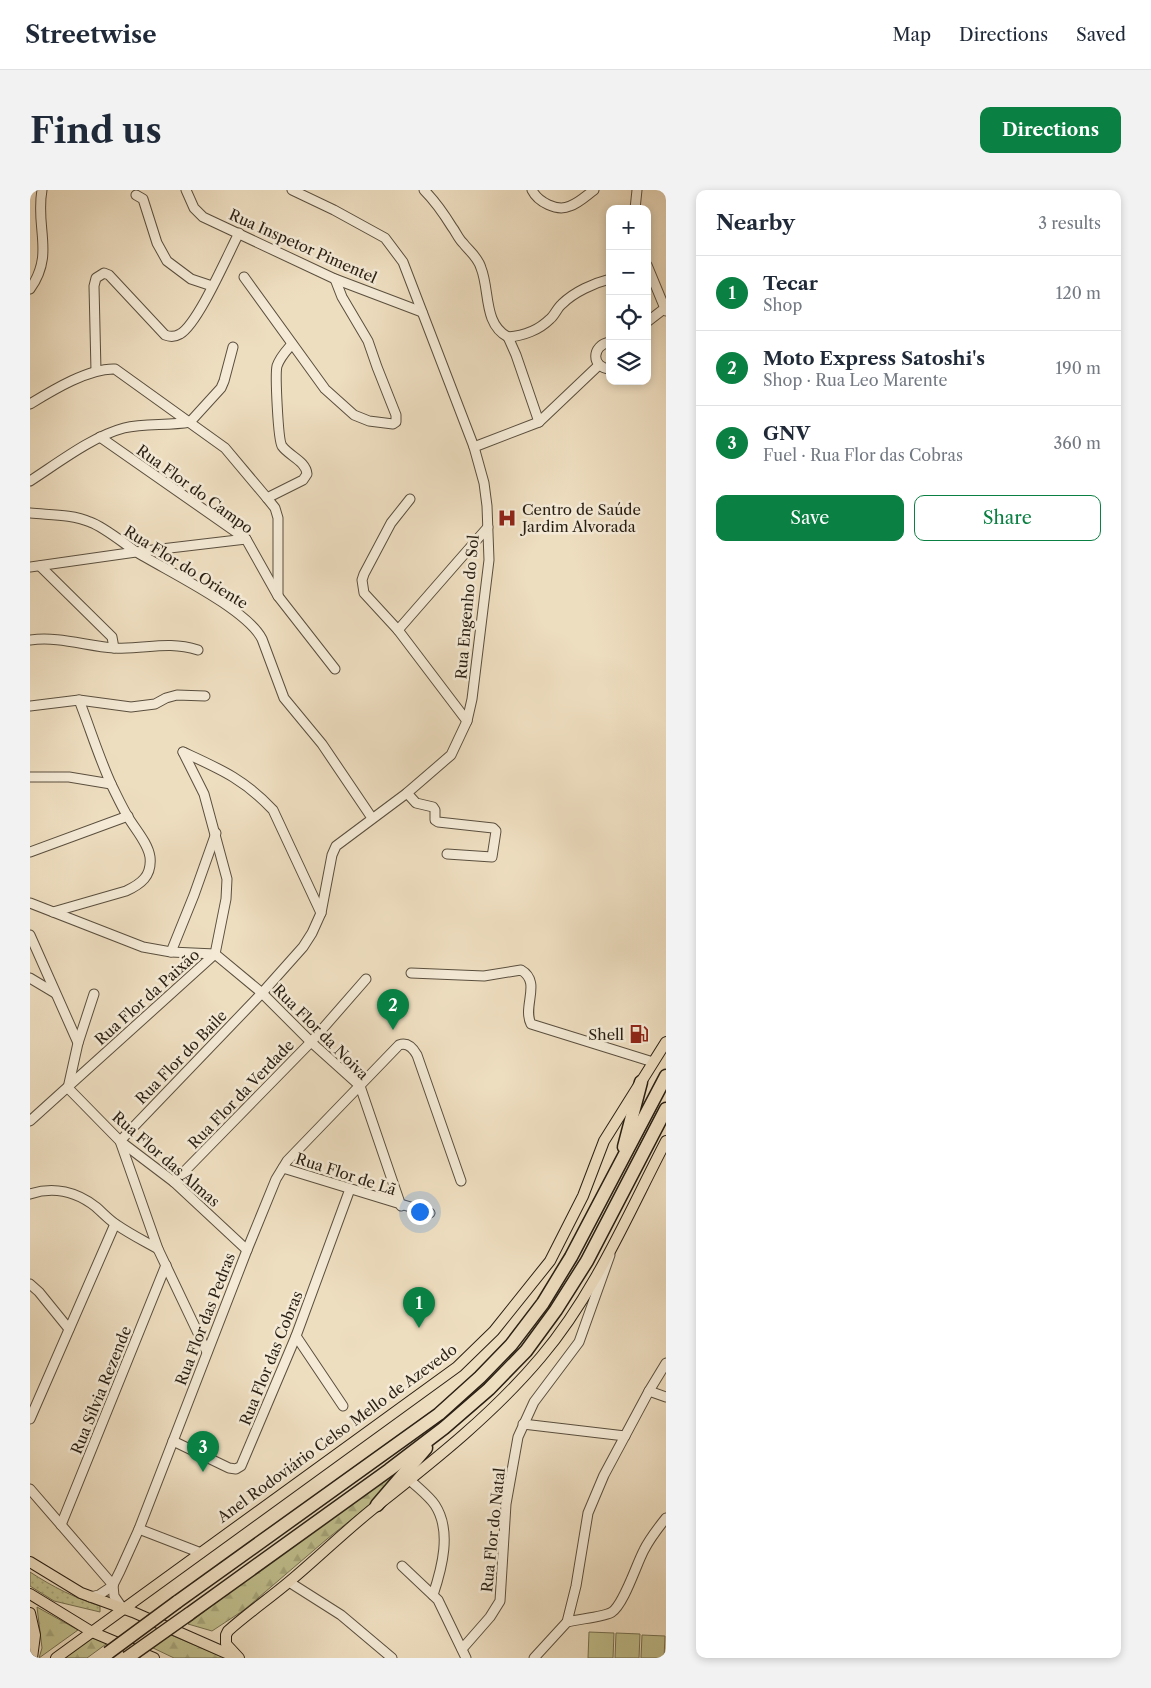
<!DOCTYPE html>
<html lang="en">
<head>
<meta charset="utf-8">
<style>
	:root { --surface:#fff; --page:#f2f2f3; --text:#1f2937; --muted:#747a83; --line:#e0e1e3; --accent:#0b8043 }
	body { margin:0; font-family:"Libre Caslon Text",serif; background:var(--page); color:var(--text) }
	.controls { position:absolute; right:15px; top:15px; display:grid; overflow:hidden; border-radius:10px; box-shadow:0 2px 8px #0003 }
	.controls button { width:45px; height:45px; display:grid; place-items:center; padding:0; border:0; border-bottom:1px solid var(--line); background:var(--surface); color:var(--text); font:25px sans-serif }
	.you { position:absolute; left:389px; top:1021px; width:18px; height:18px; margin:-12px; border:4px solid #fff; border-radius:50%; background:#1a73e8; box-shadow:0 0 0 8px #1a73e833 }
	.badge { display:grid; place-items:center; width:32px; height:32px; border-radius:50%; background:var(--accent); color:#fff; font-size:16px; font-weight:700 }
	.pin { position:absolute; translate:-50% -41px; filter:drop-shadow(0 1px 2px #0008) }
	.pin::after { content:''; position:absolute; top:26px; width:18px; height:15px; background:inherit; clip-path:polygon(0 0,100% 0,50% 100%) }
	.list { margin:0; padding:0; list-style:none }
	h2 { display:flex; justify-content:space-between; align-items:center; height:65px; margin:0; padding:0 20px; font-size:21px }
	h2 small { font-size:16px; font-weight:400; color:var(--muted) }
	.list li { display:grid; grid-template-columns:32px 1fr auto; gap:15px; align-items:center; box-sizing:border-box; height:75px; padding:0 20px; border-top:1px solid var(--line) }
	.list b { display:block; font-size:19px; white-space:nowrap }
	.list p { margin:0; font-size:16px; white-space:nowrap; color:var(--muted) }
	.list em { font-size:16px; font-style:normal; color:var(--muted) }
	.actions { display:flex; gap:10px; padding:15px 20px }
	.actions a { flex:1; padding:11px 0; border:1px solid var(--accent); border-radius:10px; text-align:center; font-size:18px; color:var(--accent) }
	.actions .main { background:var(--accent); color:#fff }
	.icon { flex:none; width:28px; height:28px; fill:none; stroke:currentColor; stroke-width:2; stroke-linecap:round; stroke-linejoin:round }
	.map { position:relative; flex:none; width:636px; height:1468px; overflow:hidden; border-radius:10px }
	header { display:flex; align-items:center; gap:30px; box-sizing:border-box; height:70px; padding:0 25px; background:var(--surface); border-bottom:1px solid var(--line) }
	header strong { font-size:24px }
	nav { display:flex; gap:28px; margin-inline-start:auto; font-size:18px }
	.intro { display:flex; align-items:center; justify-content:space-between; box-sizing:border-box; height:120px; padding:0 30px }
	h1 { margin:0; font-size:35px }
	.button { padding:12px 22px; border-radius:10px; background:var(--accent); color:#fff; font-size:18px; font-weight:700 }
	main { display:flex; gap:30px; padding:0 30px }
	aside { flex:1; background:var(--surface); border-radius:10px; box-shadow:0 2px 8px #0003 }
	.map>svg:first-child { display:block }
	.grass { fill:url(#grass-dots); stroke:#746f50 }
	.forest { fill:url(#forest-firs); stroke:#746f50 }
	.garden { fill:#c0bf8d; stroke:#746f50 }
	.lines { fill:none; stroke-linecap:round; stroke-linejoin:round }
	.minor-casing { stroke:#5a4f3e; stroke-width:11 }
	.major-casing { stroke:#291f13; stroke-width:12 }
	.highway-casing { stroke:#291f13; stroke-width:15 }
	.minor { stroke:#f4ead6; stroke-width:9 }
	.major { stroke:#eedec0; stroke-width:10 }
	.highway { stroke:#eedec0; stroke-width:12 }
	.highway-bridge-casing { stroke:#291f13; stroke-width:15; stroke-linecap:butt }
	.highway-bridge { stroke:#eedec0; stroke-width:12 }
	.labels { text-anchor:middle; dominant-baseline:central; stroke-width:5; stroke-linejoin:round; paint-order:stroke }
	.street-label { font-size:15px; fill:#291f13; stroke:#f4ead6 }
	.poi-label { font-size:15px; fill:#291f13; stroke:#f4ead6; text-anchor:start }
</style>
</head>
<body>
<header>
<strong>Streetwise</strong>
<nav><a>Map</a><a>Directions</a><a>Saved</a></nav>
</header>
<div class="intro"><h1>Find us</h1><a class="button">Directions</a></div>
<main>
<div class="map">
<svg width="636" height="1468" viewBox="0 0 636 1468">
	<defs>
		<pattern id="grass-dots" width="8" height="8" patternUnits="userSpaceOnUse" patternTransform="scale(1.25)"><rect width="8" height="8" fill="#c0bf8d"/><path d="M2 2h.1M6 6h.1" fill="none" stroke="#a5a479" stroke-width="1.8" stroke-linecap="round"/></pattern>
		<pattern id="forest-firs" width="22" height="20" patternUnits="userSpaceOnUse" patternTransform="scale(1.25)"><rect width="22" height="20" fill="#c0bf8d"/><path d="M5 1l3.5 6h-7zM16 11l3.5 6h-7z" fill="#a5a479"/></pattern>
	</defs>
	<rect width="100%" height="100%" fill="#eedec0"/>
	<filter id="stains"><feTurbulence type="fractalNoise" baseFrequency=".004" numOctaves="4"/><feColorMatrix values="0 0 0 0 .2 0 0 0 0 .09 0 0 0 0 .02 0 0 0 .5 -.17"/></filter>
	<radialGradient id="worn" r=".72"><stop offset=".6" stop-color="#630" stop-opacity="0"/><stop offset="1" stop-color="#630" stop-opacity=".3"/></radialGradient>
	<path class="grass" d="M 0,1382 C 23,1397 45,1408 70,1416 L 70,1422 L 24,1411 L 0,1396 Z"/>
	<g class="forest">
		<polygon points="383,1269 343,1312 297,1349 214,1420 182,1441 158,1434 262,1353"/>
		<polygon points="7,1417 48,1440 9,1468 12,1458"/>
		<polygon points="64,1445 83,1449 57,1468 32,1468"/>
		<polygon points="141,1445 195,1468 144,1468 121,1457"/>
	</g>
	<g class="garden">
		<polygon points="559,1442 584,1443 583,1468 558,1468"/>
		<polygon points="586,1443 610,1444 609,1468 585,1468"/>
		<polygon points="612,1445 635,1446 634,1468 611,1468"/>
	</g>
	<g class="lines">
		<g class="minor-casing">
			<g id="minor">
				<polyline points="156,0 164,18 173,27 305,89 392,122"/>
				<path d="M 394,0 C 405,11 414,24 422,37 C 426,42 428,48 433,53 C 439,61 448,67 451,78 C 460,100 453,134 478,147"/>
				<path d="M 502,0 C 508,12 527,22 540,16 C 549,13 557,5 564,0"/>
				<polyline points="106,5 113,9 127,53 137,71 161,89 182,96"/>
				<polyline points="605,19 607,0"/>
				<polyline points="617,75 636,121"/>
				<polyline points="214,87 295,199 324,225 339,231 363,234 366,232 366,225 347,177 338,151 312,107 305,89"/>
				<path d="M 0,99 C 25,64 5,38 12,0"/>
				<polyline points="617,132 635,118"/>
				<path d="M 478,147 C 493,146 509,140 520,129 C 525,125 527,118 532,114 C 544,102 564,93 580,89"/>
				<polyline points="478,147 486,165 509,232"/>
				<path d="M 580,152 C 561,155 561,178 580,179"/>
				<path d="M 66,181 L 64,96 L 66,88 L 74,83 L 79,85 L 135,145 C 140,147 145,147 150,144 C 168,134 198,64 209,43"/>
				<path d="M 0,214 C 23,200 59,178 85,179 L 195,258 L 237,308 L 245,318 L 248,328 L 248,406"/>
				<polyline points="70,247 216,349 248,406 305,479"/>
				<polyline points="444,257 509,232 569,175"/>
				<path d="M 0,291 C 28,273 63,246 94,238 C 115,233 138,236 160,232 L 191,198 L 194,191 L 203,157"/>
				<path d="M 237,308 L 273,290 L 277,284 C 276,271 259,266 252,256 C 248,250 245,184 247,176 C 250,167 256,161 262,154"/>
				<polyline points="380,309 361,333 334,384 332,390 334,403 368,440 437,531"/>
				<path d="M 0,323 C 19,325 42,324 60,332 C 74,337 92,352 105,361 C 137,381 216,418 232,449 L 254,508 L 292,554 L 342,628"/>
				<polyline points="10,376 82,447 84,458"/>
				<polyline points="0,377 106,362 216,349"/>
				<polyline points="368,440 458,337"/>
				<path d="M 0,450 C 29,446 56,456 84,458 C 115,460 136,450 168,460"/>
				<polyline points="0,516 49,510 101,517 125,514 136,508 147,505 175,506"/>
				<path d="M 153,562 C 190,579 214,589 243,620 L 291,723"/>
				<polyline points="0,587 39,587 81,594"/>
				<polyline points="377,603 386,613 403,617 405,620 405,630 408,632 463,638 466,641 462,667 417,664"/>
				<polyline points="0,662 98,626"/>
				<polyline points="0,713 113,757 141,762 185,764"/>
				<path d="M 23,722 L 96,701 C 111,694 122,686 120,667 C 118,653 105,639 98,627 C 92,617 87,606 82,596 C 69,568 60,538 49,510"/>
				<polyline points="0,745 48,853"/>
				<polyline points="141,762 164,705 186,643"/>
				<polyline points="185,764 232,803 281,852 330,896 371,1016"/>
				<path d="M 381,783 L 454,786 L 491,780 C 512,792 492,816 501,834 L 623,872"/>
				<polyline points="0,788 25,803"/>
				<polyline points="64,804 48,853 38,898 90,951 144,992 217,1060"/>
				<polyline points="0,931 185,764 196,709 197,689 174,604 153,562"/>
				<polyline points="253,978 400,1023"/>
				<polyline points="144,992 281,852 336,789"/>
				<path d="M 0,1004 C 24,996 47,1002 66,1017 C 73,1023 79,1030 87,1035 C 100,1044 114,1051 128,1059"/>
				<polyline points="0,1094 9,1102 39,1139"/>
				<polyline points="266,1146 313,1216"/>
				<polyline points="177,1162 128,1059 90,951 232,803 273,757 282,743 291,723 302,665 306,656 377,603 421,565 437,531 442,509 459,370 457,316 454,293 444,257 373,72 355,48 304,20 262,0"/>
				<polyline points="619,1201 636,1207"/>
				<polyline points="0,1229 85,1034"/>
				<polyline points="493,1234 595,1246"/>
				<polyline points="143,1251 199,1278 206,1279 211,1276 266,1146 320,999"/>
				<path d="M 380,1290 C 388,1298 399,1306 405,1315 C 422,1341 412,1378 403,1405"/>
				<polyline points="0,1299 83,1395"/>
				<polyline points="31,1335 136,1075"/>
				<polyline points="109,1339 171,1363"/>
				<polyline points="372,1376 408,1410 436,1468"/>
				<polyline points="259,1392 311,1425 362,1468"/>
				<polyline points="83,1395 84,1406 93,1419"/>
				<path d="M 60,1407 L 69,1405 L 78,1399 L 83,1395 L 90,1381 L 109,1339 L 217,1060 L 246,989 L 257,971 L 369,855 C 377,852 383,858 387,865 L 431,991"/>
				<path d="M 537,1432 C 548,1429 575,1427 582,1422 C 594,1414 606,1375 614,1360 C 620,1348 628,1338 636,1328"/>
				<polyline points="432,1459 460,1427 470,1411 476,1314 488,1247 504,1212 549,1152 580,1065"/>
				<polyline points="504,1468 537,1432 546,1396 558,1323 574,1285 619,1201 636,1173"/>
			</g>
		</g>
		<g class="major-casing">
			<g id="major">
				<polyline points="0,1372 51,1403 103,1422 203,1466"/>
				<polyline points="0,1404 62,1442 124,1468"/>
				<polyline points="0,1423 5,1445 2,1468"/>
				<polyline points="26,1468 427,1177 464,1141 520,1071 553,1006 574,951 636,852"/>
				<path d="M 209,1468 L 196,1454 L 196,1445 L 198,1441 C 218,1423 240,1408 260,1391 C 290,1366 318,1338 349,1314 C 406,1269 464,1223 511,1167 C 565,1103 598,1024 636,951"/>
			</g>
		</g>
		<g class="highway-casing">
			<g id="highway">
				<polyline points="594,957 611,892"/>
				<polyline points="347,1315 396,1258"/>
				<polyline points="147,1412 409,1224 450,1187 481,1155 513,1113 541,1067 636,886"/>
				<polyline points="159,1424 359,1280 414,1238 459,1199 496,1161 526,1120 557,1071 636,919"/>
			</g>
		</g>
		<use href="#minor" class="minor"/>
		<use href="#major" class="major"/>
		<use href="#highway" class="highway"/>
		<g class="highway-bridge-casing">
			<g id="highway-bridge">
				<polyline points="78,1463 147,1412"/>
				<polyline points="97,1468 159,1424"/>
			</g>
		</g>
		<use href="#highway-bridge" class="highway-bridge"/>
	</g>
	<defs>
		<g id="hospital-bare" transform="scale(1.5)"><path d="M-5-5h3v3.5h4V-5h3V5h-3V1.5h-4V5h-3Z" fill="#8f2418" stroke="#f4ead6" stroke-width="2.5" paint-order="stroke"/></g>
		<g id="fuel-bare" transform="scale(1.5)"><path d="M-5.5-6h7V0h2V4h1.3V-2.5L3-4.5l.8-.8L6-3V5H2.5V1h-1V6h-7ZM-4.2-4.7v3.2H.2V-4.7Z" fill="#8f2418" stroke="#f4ead6" stroke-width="2.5" paint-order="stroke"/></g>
	</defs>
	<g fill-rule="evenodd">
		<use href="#hospital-bare" x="477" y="328"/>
		<use href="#fuel-bare" x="609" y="844"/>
	</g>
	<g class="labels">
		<g class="street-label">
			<text transform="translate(273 56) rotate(24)">Rua Inspetor Pimentel</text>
			<text transform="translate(165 299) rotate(36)">Rua Flor do Campo</text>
			<text transform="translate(156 377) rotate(32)">Rua Flor do Oriente</text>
			<text transform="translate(437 417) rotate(-85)">Rua Engenho do Sol</text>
			<text transform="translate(117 807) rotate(-42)">Rua Flor da Paixão</text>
			<text transform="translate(291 842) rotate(45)">Rua Flor da Noiva</text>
			<text transform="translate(151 867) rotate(-46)">Rua Flor do Baile</text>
			<text transform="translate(211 904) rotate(-46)">Rua Flor da Verdade</text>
			<text transform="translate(136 969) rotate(41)">Rua Flor das Almas</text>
			<text transform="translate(316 984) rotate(18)">Rua Flor de Lã</text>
			<text transform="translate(175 1129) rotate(-69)">Rua Flor das Pedras</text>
			<text transform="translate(241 1168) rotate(-68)">Rua Flor das Cobras</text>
			<text transform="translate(71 1200) rotate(-68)">Rua Sílvia Rezende</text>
			<text transform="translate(307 1243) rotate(-36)">Anel Rodoviário Celso Mello de Azevedo</text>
			<text transform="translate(463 1340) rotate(-84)">Rua Flor do Natal</text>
		</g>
		<g class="poi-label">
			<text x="492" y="319">Centro de Saúde<tspan x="492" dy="17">Jardim Alvorada</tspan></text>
			<text x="594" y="844" text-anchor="end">Shell</text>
		</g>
	</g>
	<rect width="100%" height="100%" filter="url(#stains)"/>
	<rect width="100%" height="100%" fill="url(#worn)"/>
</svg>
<div class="controls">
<button>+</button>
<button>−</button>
<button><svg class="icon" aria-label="locate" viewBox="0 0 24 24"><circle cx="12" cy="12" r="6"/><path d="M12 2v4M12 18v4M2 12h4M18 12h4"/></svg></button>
<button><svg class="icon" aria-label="layers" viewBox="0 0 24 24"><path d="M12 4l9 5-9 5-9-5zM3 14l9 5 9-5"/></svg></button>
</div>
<div class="you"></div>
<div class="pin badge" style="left:389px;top:1138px">1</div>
<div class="pin badge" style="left:363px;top:840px">2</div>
<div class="pin badge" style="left:173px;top:1282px">3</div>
</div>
<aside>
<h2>Nearby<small>3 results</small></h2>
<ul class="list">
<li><span class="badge">1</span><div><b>Tecar</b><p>Shop</p></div><em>120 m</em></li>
<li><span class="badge">2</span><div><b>Moto Express Satoshi's</b><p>Shop · Rua Leo Marente</p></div><em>190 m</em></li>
<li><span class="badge">3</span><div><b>GNV</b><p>Fuel · Rua Flor das Cobras</p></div><em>360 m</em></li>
</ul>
<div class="actions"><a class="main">Save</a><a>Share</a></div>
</aside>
</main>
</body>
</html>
